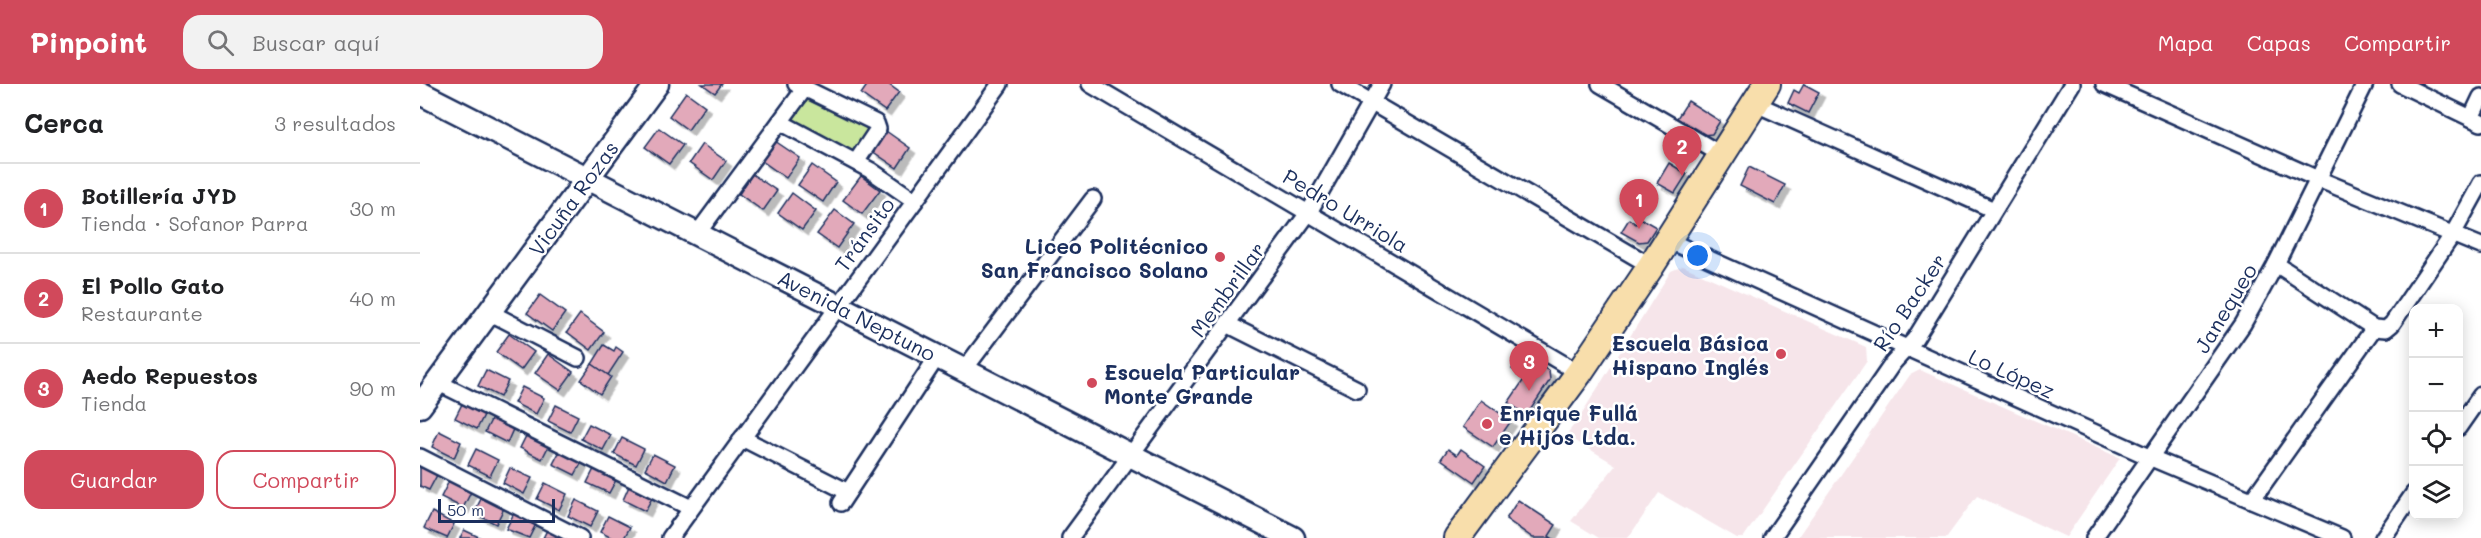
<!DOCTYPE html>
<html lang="es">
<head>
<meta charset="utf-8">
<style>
	:root { --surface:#fff; --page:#f2f2f2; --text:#202124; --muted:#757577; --line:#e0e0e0; --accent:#d1495b }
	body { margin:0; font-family:Mali,sans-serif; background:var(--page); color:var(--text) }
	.controls { position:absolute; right:18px; bottom:18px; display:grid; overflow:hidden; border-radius:12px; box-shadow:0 3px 15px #0003 }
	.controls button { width:54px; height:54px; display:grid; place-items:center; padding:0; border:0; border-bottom:2px solid var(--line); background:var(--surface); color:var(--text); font:30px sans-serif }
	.scale { position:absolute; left:18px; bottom:15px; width:117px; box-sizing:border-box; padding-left:6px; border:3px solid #1b2f5e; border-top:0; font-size:16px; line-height:21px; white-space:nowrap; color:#1b2f5e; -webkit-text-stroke:4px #fff; paint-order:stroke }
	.you { position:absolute; left:1278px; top:172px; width:21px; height:21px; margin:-15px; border:4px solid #fff; border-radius:50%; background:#1a73e8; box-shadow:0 0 0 9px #1a73e833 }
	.badge { display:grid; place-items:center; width:39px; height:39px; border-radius:50%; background:var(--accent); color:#fff; font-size:20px; font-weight:700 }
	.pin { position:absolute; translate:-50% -50px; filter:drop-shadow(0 2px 3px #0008) }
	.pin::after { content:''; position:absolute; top:32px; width:21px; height:18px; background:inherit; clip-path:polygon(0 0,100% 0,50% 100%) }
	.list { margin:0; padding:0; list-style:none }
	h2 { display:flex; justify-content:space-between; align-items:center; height:78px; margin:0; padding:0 24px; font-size:26px }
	h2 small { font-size:20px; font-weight:400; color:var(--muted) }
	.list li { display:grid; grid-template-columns:39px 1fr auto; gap:18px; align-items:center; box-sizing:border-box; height:90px; padding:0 24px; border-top:2px solid var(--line) }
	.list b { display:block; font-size:22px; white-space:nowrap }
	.list p { margin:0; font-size:20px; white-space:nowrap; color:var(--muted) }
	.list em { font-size:20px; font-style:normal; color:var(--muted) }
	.actions { display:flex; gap:12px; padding:18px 24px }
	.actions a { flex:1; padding:14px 0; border:2px solid var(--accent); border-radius:18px; text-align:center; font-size:21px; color:var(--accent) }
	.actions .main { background:var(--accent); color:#fff }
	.icon { flex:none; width:33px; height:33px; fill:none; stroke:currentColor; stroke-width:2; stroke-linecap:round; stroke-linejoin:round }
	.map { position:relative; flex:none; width:2061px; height:454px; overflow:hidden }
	header { display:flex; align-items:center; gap:36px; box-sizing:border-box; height:84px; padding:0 30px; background:var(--accent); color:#fff }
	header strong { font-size:28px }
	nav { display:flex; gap:33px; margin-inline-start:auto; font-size:21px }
	.search { width:420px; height:54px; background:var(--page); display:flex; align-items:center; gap:15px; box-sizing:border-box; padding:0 21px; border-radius:18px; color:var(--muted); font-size:22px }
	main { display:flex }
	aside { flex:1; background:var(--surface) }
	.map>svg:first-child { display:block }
	.built { fill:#f6e5ea }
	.green { fill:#c9e69d; stroke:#728a7e; stroke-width:1.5 }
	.building { fill:#e2a9ba; stroke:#1b2f5e; stroke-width:1.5; filter:url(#shadow) }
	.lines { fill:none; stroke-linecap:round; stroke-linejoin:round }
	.street-casing { stroke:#1b2f5e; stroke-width:20 }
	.secondary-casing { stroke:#1b2f5e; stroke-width:27 }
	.primary-casing { stroke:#1b2f5e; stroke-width:30 }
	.street { stroke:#fff; stroke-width:15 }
	.secondary { stroke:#fff; stroke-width:22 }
	.primary { stroke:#f8deab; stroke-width:26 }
	.poi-dot { fill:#d1495b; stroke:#fff; stroke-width:2 }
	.labels { text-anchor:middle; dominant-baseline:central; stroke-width:5; stroke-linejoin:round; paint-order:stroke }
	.street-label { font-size:21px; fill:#1b2f5e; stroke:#fff }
	.poi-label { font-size:21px; font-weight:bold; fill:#1b2f5e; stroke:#fff; text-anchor:end }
</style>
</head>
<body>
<header>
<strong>Pinpoint</strong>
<div class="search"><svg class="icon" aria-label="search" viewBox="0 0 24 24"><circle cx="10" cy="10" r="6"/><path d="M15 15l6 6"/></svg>Buscar aquí</div>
<nav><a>Mapa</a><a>Capas</a><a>Compartir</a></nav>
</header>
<main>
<aside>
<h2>Cerca<small>3 resultados</small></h2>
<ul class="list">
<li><span class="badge">1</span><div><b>Botillería JYD</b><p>Tienda · Sofanor Parra</p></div><em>30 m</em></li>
<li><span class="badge">2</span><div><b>El Pollo Gato</b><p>Restaurante</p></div><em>40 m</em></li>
<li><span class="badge">3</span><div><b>Aedo Repuestos</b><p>Tienda</p></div><em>90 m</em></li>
</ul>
<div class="actions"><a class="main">Guardar</a><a>Compartir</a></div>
</aside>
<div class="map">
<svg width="2061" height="454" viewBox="0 0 2061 454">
	<defs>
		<filter id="shadow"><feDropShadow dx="5.5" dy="5.5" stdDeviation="0" flood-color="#0004"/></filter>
	</defs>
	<rect width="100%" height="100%" fill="#fff"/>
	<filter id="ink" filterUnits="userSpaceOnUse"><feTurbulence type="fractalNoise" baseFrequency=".0167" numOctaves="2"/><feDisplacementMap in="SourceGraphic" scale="12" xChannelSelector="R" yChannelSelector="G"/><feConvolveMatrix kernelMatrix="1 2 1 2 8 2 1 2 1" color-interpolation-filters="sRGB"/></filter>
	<g filter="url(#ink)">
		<g class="built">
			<polygon points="1263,182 1446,263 1447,277 1323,454 1317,454 1239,409 1208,454 1179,454 1151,437 1196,381 1146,351 1157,337 1251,187"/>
			<polygon points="1500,286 1700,374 1646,453 1557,412 1526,454 1377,454 1490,291"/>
		</g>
		<polygon class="green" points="387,9 451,42 436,69 370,34"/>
		<g class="building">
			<polygon points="282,0 302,0 295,9"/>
			<polygon points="448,0 468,0 479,8 465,27 441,10"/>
			<polygon points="1384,0 1399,8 1388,29 1368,19 1374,6 1379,9"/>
			<polygon points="266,8 285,22 268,46 249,32"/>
			<polygon points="1268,17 1300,37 1292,50 1282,51 1257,34"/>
			<polygon points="239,44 263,61 249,80 225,63"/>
			<polygon points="466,47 490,64 477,84 452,67"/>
			<polygon points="355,57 380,74 366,94 342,77"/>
			<polygon points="282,60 306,77 293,96 269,79"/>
			<polygon points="1249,79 1267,90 1255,109 1237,99"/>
			<polygon points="392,81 416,98 403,118 378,101"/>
			<polygon points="1329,83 1365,101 1355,120 1320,102"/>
			<polygon points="332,90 357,107 343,127 319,110"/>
			<polygon points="441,92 460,106 442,130 423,116"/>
			<polygon points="372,109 396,127 382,146 358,129"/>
			<polygon points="415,126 434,140 417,164 397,150"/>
			<polygon points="1220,134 1236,143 1227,157 1219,158 1201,148 1209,135 1216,140"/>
			<polygon points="120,211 145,229 132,247 107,229"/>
			<polygon points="160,230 184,248 171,266 147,248"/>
			<polygon points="89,250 114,268 101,286 76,268"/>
			<polygon points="184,261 194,267 196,263 203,268 188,291 172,280"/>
			<polygon points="128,270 153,288 140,306 115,289"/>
			<polygon points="1103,270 1129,287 1130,296 1107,331 1088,319 1105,294 1092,285"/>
			<polygon points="172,280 191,293 180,310 161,296"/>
			<polygon points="66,286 88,297 80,313 58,302"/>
			<polygon points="102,303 124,314 116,330 94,319"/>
			<polygon points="1061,316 1091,337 1073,363 1043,343"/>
			<polygon points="43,318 65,329 57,345 35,334"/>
			<polygon points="136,321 158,332 150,348 128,337"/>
			<polygon points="73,332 94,343 87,359 65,348"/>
			<polygon points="169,340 191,351 183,366 161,355"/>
			<polygon points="19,347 41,358 34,374 12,363"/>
			<polygon points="108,348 130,359 122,375 100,364"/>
			<polygon points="202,354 224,365 216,381 194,370"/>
			<polygon points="56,365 78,376 70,392 48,381"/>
			<polygon points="141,365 163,376 155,391 133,380"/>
			<polygon points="1028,365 1037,371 1041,365 1065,382 1054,398 1021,375"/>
			<polygon points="233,370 255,381 247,397 225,385"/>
			<polygon points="0,382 17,391 9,406 0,402"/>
			<polygon points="175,383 197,394 189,409 167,399"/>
			<polygon points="90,384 112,394 104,410 83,399"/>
			<polygon points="29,397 51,408 43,424 21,413"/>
			<polygon points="125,399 147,410 139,426 117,415"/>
			<polygon points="210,400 233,412 225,427 203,416"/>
			<polygon points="62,413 84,424 76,440 54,429"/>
			<polygon points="156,416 178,427 170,443 148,432"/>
			<polygon points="1098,416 1136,441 1129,452 1132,454 1113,454 1086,435"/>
			<polygon points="12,428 34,440 27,454 4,444"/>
			<polygon points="94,429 116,440 109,454 86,445"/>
			<polygon points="188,432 210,443 204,454 192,454 180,448"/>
			<polygon points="44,446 61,454 40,454"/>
			<polygon points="127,446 142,454 123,454"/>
		</g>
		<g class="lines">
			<g class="street-casing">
				<g id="street">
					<polyline points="376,0 456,39 458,45 436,78"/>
					<polyline points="670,0 1159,289"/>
					<polyline points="920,0 1231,182"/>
					<polyline points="1180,0 1302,71"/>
					<polyline points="1684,0 1898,95 2061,162"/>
					<polyline points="1980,0 2061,39"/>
					<polyline points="1334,19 1574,126"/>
					<polyline points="2051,34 2061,13"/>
					<polyline points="360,38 450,86 495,117"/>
					<polyline points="277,150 385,4"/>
					<polyline points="1247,156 1729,373 1922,454"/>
					<polyline points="1856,180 1954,244 1966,245 1972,240 2033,150 2061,99"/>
					<polyline points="69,228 158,274"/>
					<polyline points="807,240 937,305"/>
					<polyline points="544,286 673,115"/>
					<polyline points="17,298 271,424"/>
					<polyline points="2038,344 2061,311"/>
					<polyline points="322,354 428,408"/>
					<polyline points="0,373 160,454"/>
					<polyline points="1832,416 1954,244"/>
					<polyline points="421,419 517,273"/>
					<polyline points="250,454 580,0"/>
					<polyline points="650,454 889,128 962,0"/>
					<polyline points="1352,454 1473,279 1495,255 1652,0"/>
					<polyline points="1674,454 1823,240 1856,180 1945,0"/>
					<polyline points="1963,454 1994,409"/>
				</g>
			</g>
			<g class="secondary-casing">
				<g id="secondary">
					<polyline points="0,9 873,454"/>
					<polyline points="0,322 237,0"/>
				</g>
			</g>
			<g class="primary-casing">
				<polyline id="primary" points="1037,454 1159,289 1231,182 1347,0"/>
			</g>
			<use href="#street" class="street"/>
			<use href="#secondary" class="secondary"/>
			<use href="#primary" class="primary"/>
		</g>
	</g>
	<g class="poi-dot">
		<circle cx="800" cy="173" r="6"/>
		<circle cx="1361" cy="270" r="6"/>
		<circle cx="672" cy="299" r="6"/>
		<circle cx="1067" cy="340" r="6"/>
	</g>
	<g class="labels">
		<g class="street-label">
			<text transform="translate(153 114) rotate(-54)">Vicuña Rozas</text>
			<text transform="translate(926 126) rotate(31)">Pedro Urriola</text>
			<text transform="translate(444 150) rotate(-54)">Tránsito</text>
			<text transform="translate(807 205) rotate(-54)">Membrillar</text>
			<text transform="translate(1489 218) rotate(-56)">Río Backer</text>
			<text transform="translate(1805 224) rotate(-59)">Janequeo</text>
			<text transform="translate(437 231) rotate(27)">Avenida Neptuno</text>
			<text transform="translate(1592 289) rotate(24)">Lo López</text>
		</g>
		<g class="poi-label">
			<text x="788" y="161">Liceo Politécnico<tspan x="788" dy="24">San Francisco Solano</tspan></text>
			<text x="1349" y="258">Escuela Básica<tspan x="1349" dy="24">Hispano Inglés</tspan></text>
			<text x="684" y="287" text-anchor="start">Escuela Particular<tspan x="684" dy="24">Monte Grande</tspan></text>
			<text x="1079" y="328" text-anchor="start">Enrique Fullá<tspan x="1079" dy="24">e Hijos Ltda.</tspan></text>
		</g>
	</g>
</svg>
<div class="controls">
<button>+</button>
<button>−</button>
<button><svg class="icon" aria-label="locate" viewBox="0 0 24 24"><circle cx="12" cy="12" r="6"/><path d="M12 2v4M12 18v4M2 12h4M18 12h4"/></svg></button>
<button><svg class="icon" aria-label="layers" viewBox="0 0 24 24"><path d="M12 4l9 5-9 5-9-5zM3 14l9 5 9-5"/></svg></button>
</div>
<div class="scale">50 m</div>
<div class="you"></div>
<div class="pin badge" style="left:1219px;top:145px">1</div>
<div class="pin badge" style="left:1262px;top:92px">2</div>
<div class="pin badge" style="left:1109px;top:307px">3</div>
</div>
</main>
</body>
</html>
